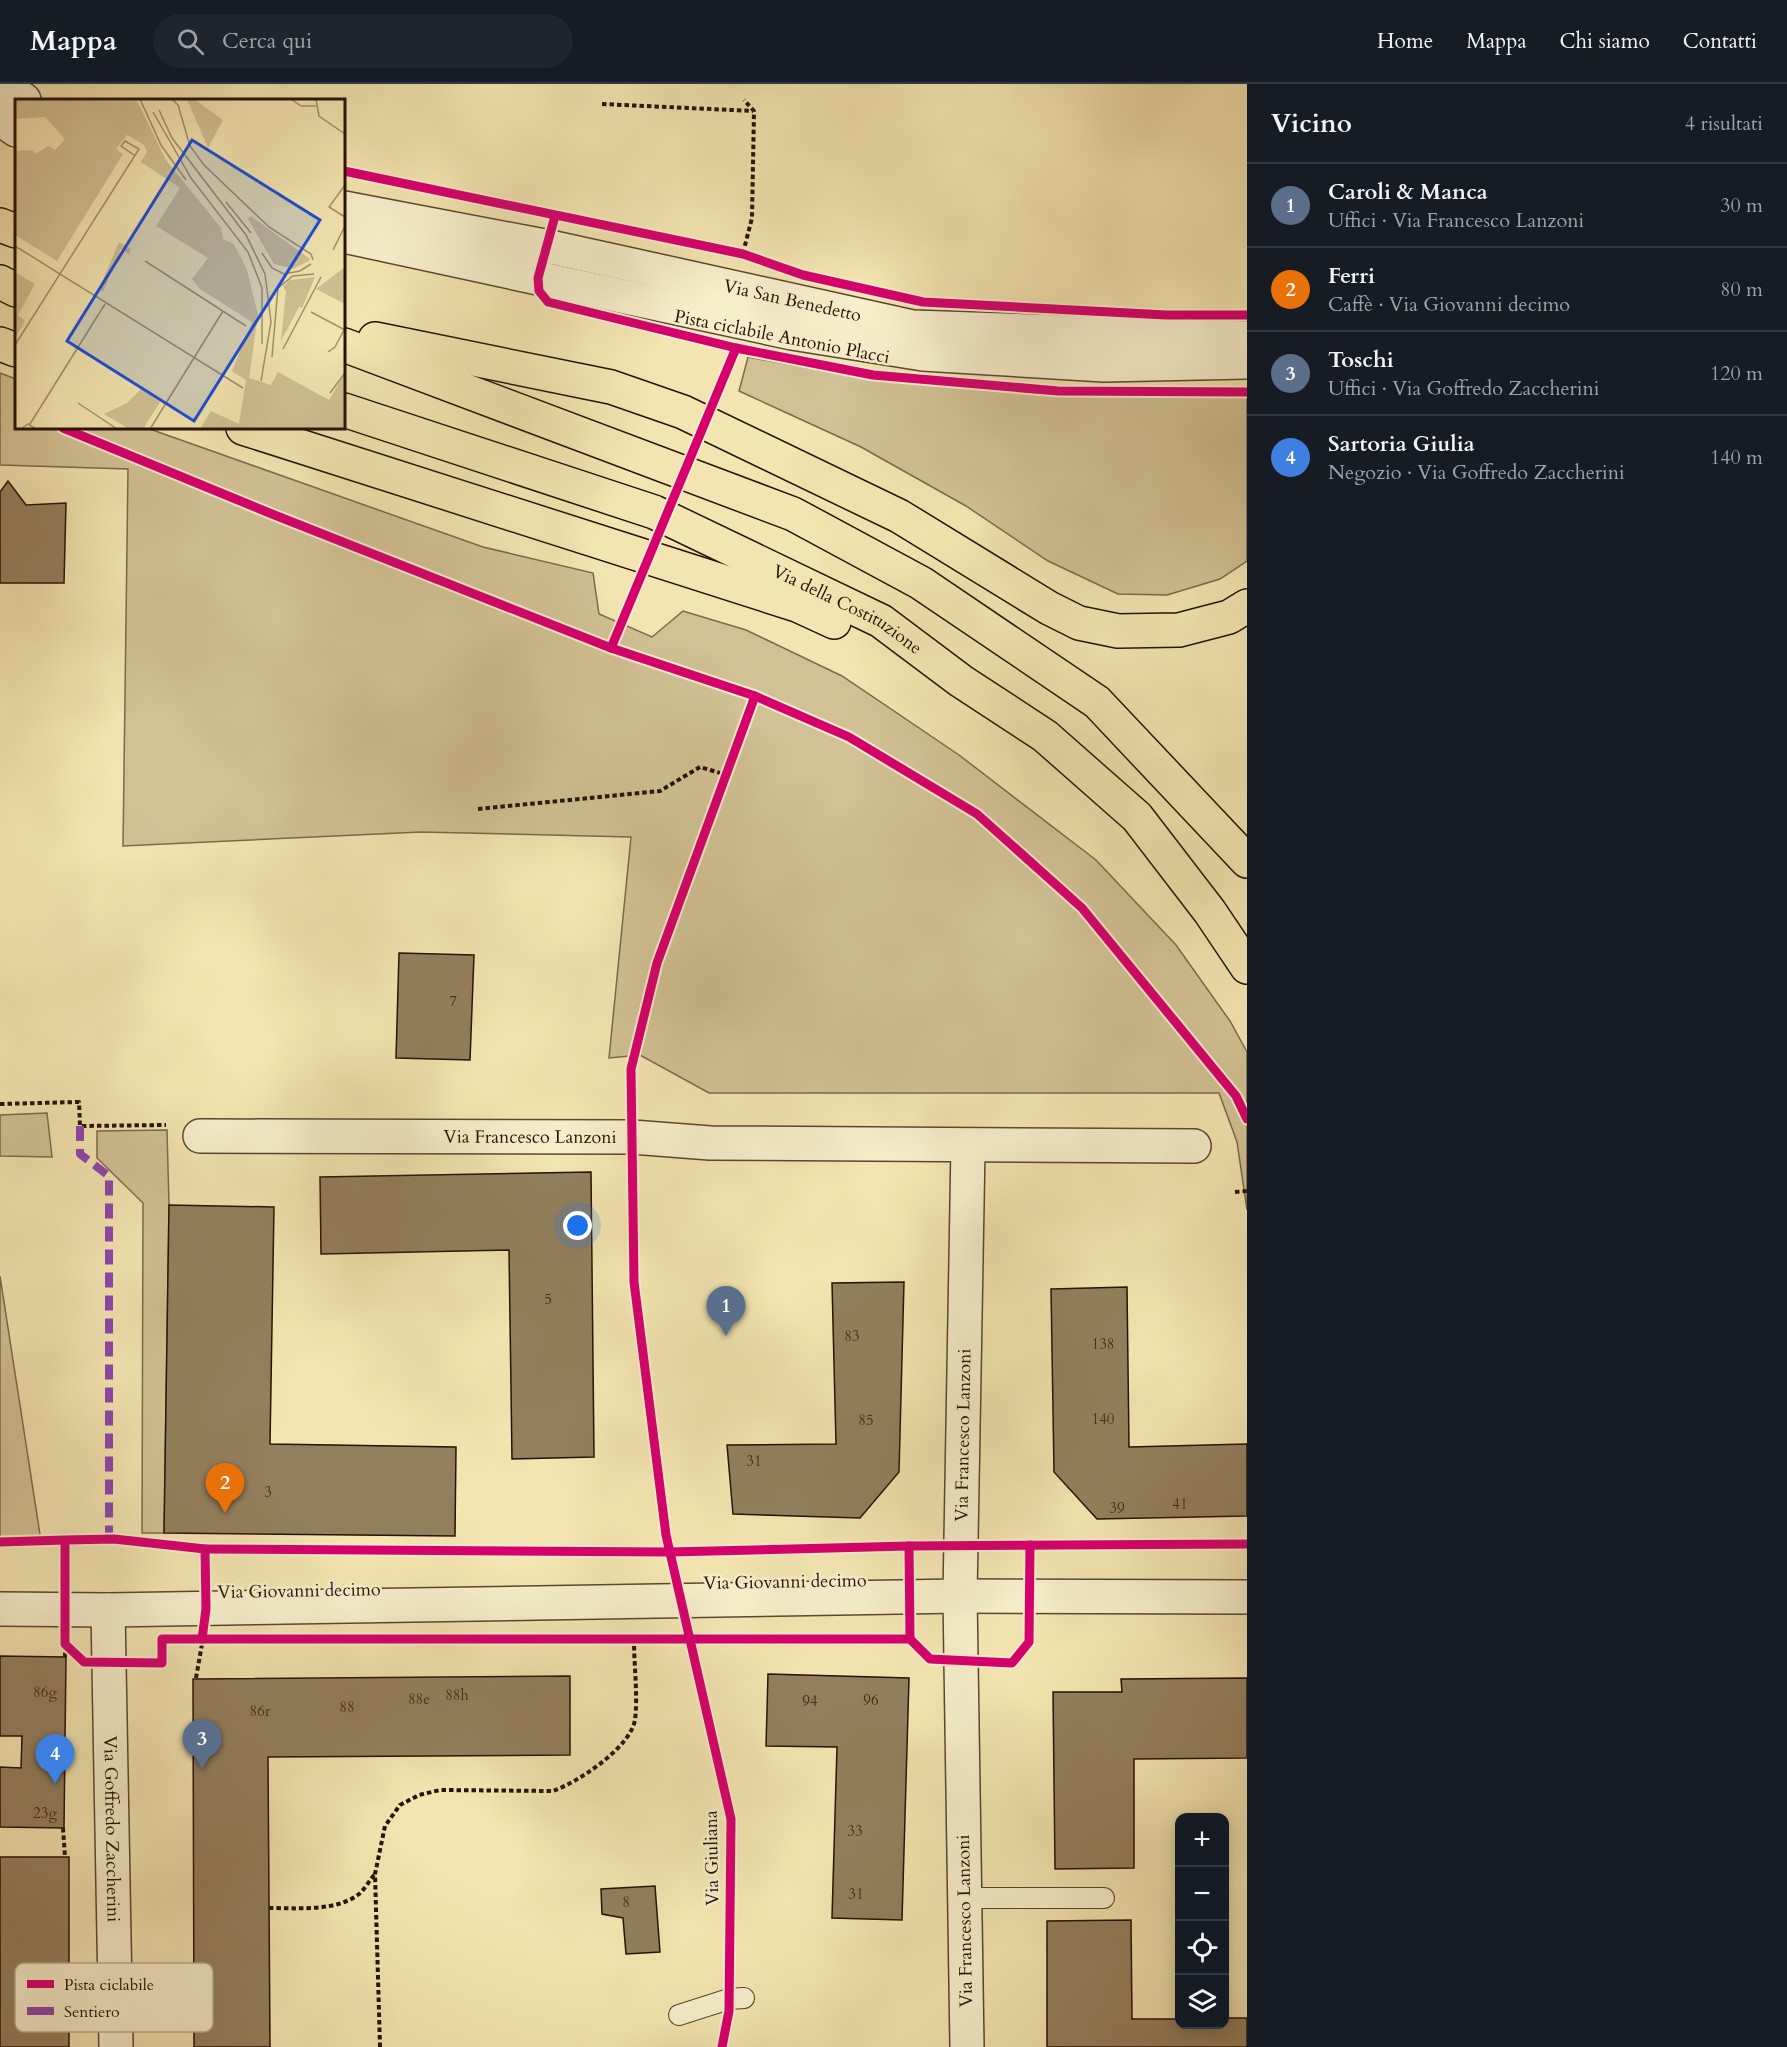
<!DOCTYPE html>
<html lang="it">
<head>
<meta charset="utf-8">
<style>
	:root { --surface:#171b24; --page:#20242c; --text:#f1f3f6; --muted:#9ea1a6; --line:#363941; --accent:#c59692 }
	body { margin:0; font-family:Cardo,serif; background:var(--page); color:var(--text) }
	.controls { position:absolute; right:18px; bottom:18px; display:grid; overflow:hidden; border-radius:12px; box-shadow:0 3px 15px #0003 }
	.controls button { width:54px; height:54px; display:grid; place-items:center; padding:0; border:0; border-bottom:2px solid var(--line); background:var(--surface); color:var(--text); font:30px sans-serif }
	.you { position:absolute; left:578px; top:1142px; width:21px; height:21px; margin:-15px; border:4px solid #fff; border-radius:50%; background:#1a73e8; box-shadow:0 0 0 9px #1a73e833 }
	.badge { display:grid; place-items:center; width:39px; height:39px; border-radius:50%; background:var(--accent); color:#fff; font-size:20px; font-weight:700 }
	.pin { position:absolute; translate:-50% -50px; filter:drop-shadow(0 2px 3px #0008) }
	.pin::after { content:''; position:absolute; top:32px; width:21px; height:18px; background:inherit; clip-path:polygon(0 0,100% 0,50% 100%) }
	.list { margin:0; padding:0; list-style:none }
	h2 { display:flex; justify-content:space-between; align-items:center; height:78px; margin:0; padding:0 24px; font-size:26px }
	h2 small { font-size:20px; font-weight:400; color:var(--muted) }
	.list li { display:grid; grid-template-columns:39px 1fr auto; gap:18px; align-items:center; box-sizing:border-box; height:84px; padding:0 24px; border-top:2px solid var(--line) }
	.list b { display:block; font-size:22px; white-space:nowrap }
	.list p { margin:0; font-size:20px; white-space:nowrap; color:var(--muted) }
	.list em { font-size:20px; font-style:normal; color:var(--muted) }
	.icon { flex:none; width:33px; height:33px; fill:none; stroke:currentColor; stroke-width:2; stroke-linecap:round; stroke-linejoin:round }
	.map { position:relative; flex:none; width:1247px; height:1963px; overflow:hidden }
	header { display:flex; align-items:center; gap:36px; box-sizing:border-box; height:84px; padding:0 30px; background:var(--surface); border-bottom:2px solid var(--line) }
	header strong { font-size:28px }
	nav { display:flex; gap:33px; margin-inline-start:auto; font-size:21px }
	.search { width:420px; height:54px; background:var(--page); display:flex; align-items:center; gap:15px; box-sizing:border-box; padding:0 21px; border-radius:33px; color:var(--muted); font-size:22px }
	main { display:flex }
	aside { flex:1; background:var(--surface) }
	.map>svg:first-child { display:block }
	.green { fill:#d1c194; stroke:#7e684c; stroke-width:1.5 }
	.building { fill:#937f5e; stroke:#2a1005; stroke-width:1.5 }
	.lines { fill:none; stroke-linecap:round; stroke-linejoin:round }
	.service-casing { stroke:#5c4530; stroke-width:22 }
	.minor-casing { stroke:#5c4530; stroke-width:36 }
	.tertiary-casing { stroke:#5c4530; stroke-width:36 }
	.trunk-casing { stroke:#2a1005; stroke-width:36 }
	.path { stroke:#2a1005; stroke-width:4; stroke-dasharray:4.5 3; stroke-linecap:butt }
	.service { stroke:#f7eecc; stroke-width:20 }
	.minor { stroke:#f7eecc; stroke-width:33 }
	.tertiary { stroke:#f7eecc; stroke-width:33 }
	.trunk { stroke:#f3e5b1; stroke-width:33 }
	.quiet { stroke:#8e44ad; stroke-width:8; stroke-dasharray:15 8; stroke-linecap:butt }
	.cycleway-casing { stroke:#f7eecc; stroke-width:13 }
	.cycleway { stroke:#d6006c; stroke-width:9 }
	.labels { text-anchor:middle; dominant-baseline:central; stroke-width:5; stroke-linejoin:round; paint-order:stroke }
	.number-label { font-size:15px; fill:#442c1b }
	.street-label { font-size:18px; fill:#2a1005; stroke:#f7eecc }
	.inset-road { fill:none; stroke:#a3906c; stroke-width:1.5 }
	.view { fill:#1d4ed8; fill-opacity:0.15; stroke:#1d4ed8; stroke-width:3 }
	.inset-edge { fill:none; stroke:#2a1005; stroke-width:3 }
	.key { fill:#f7eecc; stroke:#baab90; stroke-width:1.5 }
	.key-label { font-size:16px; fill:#2a1005 }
</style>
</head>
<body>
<header>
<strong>Mappa</strong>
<div class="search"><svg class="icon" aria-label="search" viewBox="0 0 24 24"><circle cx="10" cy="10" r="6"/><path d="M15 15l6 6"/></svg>Cerca qui</div>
<nav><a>Home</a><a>Mappa</a><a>Chi siamo</a><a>Contatti</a></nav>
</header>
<main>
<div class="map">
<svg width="1247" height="1963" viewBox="0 0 1247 1963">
	<rect width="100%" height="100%" fill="#f3e5b1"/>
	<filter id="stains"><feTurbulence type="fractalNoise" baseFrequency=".00333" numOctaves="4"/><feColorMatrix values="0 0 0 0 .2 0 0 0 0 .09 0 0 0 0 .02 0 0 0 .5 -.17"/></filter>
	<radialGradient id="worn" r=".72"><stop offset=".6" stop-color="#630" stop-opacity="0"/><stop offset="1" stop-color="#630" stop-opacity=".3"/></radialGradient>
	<g class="green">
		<polygon points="748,273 869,295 1055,311 1247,311 1247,477 1220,495 1167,511 1118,510 1048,477 966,422 861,363 739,307"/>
		<polygon points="0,289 16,295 16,344 147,344 483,463 593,489 599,530 652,553 683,527 746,546 842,592 959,671 1096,776 1176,861 1230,937 1247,968 1247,1126 1237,1058 1219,1009 709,1009 640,971 609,974 631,753 421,748 123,762 128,385 0,381"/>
		<polygon points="47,1029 52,1073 0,1072 0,1031"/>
		<polygon points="167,1046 169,1121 164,1449 142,1449 143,1119 97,1074 97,1047"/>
		<polygon points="0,1192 41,1457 0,1458"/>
	</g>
	<g class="building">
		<polygon points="8,397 26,421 66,419 64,499 0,499 0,408"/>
		<polygon points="399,869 474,871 470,976 396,974"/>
		<polygon points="591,1088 594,1373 512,1375 509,1166 321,1170 320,1093"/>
		<polygon points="169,1121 274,1123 270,1360 456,1363 455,1452 164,1449"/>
		<polygon points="904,1198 899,1388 860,1434 733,1430 727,1361 836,1360 832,1199"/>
		<polygon points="1127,1203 1129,1363 1247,1360 1247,1432 1097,1435 1054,1388 1051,1205"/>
		<polygon points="0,1572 66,1573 64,1744 0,1743 0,1683 21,1684 22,1652 0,1652"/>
		<polygon points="768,1590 909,1594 902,1836 832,1834 837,1663 766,1662"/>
		<polygon points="570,1592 570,1671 268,1673 270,1963 194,1963 193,1595"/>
		<polygon points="1247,1594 1247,1674 1134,1675 1134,1784 1055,1785 1053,1608 1122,1608 1121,1595"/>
		<rect x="0" y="1773" width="69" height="190"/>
		<polygon points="655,1802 660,1868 626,1870 623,1834 602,1830 601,1805"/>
		<polygon points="1131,1836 1132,1935 1180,1935 1180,1940 1224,1940 1224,1934 1247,1934 1247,1963 1047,1963 1047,1837"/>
	</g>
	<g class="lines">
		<g class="service-casing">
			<g id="service">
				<polyline points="965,1814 1104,1814"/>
				<polyline points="679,1931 729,1915 744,1914"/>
			</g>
		</g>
		<g class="minor-casing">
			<g id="minor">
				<path id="s1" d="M 200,1052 L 632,1053 L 710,1059 L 1194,1062"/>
				<polyline points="0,1525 108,1526 960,1512 1247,1513"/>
				<path id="s2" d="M 108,1526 L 116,1963"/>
				<path id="s3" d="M 967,1963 L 960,1512 L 968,1063"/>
			</g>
		</g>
		<g class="tertiary-casing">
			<g id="tertiary">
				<polyline points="0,0 24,16"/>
				<polyline points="0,35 16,46"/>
				<path id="s4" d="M 344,124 L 555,164 L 913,243 L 1247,254"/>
				<polyline points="344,152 792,249 923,270 1104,281 1247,278"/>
			</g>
		</g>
		<g class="trunk-casing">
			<g id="trunk">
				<polyline points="0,141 16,147"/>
				<polyline points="0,198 16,206"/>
				<polyline points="375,255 611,303 683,328 899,432 1049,524 1079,539 1118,547 1179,546 1229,533 1247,522"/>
				<polyline points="0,260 16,266"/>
				<polyline points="344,261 793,430 921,499 1097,618 1247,777"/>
				<path id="s5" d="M 344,326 L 654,428 L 881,537 L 961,597 L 1045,652 L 1137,733 L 1210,828 L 1247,883"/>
				<polyline points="243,344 797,521 834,538"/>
			</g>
		</g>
		<g class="path">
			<polyline points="602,20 753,27"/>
			<polyline points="743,169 752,134 754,27 744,16"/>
			<polyline points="478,725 660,707 700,683 727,691"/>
			<polyline points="0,1020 79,1018 80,1042 166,1041"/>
			<polyline points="1235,1108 1247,1107"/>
			<polyline points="65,1573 65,1560"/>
			<polyline points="196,1594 202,1560"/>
			<polyline points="63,1744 65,1773"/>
			<path d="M 269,1824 C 296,1824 336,1828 359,1810 C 365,1805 369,1797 374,1791"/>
			<path d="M 380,1963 L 375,1790 L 385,1742 L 400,1721 L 419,1711 L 440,1706 L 553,1707 C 578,1698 630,1664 635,1636 C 638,1611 634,1582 634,1557"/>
		</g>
		<use href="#service" class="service"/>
		<use href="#minor" class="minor"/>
		<use href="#tertiary" class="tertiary"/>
		<use href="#trunk" class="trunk"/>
		<polyline class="quiet" points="80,1042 80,1070 109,1092 109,1456"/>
		<g class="cycleway-casing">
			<g id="cycleway">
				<polyline points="344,87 743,170 803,191 923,218 1166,231 1247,231"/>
				<polyline points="555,132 538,194 539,207 548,218 736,264 873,291 1058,307 1247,308"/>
				<polyline points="63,344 267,428 611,564 755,612 849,653 977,730 1082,824 1236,1012 1247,1035"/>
				<polyline points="611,564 736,264"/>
				<polyline points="0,1458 65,1456 65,1560 84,1578 162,1579 162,1555 202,1555 206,1525 205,1465 114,1455 65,1456"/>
				<polyline points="909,1462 910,1555 930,1575 1012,1579 1029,1558 1030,1461"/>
				<polyline points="205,1465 670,1468 909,1462 1247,1460"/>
				<polyline points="202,1555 910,1555"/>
				<polyline points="722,1963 729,1927 731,1735 666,1451 634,1198 631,985 657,879 755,612"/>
			</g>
		</g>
		<use href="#cycleway" class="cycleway"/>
	</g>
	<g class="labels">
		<g class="number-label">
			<text x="453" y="917">7</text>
			<text x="548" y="1215">5</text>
			<text x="852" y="1252">83</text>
			<text x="1103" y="1260">138</text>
			<text x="1103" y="1335">140</text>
			<text x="866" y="1336">85</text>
			<text x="754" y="1377">31</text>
			<text x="268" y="1408">3</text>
			<text x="1180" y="1420">41</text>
			<text x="1117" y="1424">39</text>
			<text x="45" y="1608">86g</text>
			<text x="457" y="1611">88h</text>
			<text x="419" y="1615">88e</text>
			<text x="871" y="1616">96</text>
			<text x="810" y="1617">94</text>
			<text x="347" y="1623">88</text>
			<text x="260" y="1627">86r</text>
			<text x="45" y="1729">23g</text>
			<text x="855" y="1747">33</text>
			<text x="856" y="1810">31</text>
			<text x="626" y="1818">8</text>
		</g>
		<g class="street-label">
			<text stroke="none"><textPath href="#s4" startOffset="458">Via San Benedetto</textPath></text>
			<text transform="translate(782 253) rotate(11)">Pista ciclabile Antonio Placci</text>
			<text stroke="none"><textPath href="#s5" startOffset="543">Via della Costituzione</textPath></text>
			<text stroke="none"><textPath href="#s1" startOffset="330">Via Francesco Lanzoni</textPath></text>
			<text stroke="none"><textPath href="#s3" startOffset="612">Via Francesco Lanzoni</textPath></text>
			<text transform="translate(785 1498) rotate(-1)">Via Giovanni decimo</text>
			<text transform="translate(299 1507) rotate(-1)">Via Giovanni decimo</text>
			<text stroke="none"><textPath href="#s2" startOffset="219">Via Goffredo Zaccherini</textPath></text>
			<text transform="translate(712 1774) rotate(-91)">Via Giuliana</text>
			<text transform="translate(965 1837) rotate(-91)">Via Francesco Lanzoni</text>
		</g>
	</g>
	<g transform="translate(15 15)">
		<rect width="330" height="330" fill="#f3e5b1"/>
		<path d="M 0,0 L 122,2 L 151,61 L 206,129 L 208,140 L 219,145 L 232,171 L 243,216 L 234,279 L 256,286 L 263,273 L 314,301 L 330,274 L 330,330 L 185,330 L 196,312 L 224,325 L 231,281 L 217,272 L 237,223 L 185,190 L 177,180 L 193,159 L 141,127 L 165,89 L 126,63 L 132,53 L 129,46 L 112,36 L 101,50 L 108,55 L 42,162 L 0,136 L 0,30 L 2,52 L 17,51 L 21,55 L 33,47 L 40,51 L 50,40 L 30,18 L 0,20 ZM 172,0 L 179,0 L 208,21 L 193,49 ZM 236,117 L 295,160 L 294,162 L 278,170 L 259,165 L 233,120 ZM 104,143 L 116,150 L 114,155 L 106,150 L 88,193 L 84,190 ZM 330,168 L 330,205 L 301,190 ZM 0,173 L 20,185 L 3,216 L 10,222 L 0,239 ZM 300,178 L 287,209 L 284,208 L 266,242 L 271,192 L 268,188 L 275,181 ZM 126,290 L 145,303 L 128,330 L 114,330 L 89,315 L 112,304 Z" fill="#d1c194"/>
		<path class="inset-road" d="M 125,0 L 146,46 L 171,81M 157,0 L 163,6 L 175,47 L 189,66 L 254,128 L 296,155 L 298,161M 276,0 L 286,7 L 301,7M 301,0 L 304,17 L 330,35M 144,11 L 157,39 L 231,136 L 250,175 L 256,223 L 246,282M 138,13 L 176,79 L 233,153 L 247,189 L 247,245M 330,86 L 314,108 L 330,118M 211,103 L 236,134M 0,147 L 228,289M 318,151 L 330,127M 247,154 L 257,169 L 269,175 L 285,172 L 296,165M 130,162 L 231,227M 296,213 L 330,231M 0,246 L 124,50 L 110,42 L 106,47 L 119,56M 268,250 L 306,178M 313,253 L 320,248 L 329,231M 257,258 L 263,189 L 278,177 L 299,175M 315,294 L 330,274M 63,304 L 102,330M 15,325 L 90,205M 6,330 L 13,325 L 21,330M 135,330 L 208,212"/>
		<path class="view" d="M 177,41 L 305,121 L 179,322 L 52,242 Z"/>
		<rect width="330" height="330" class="inset-edge"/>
	</g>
	<rect x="15" y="1879" width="198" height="69" rx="9" class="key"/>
	<rect x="27" y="1896" width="27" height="8" fill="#d6006c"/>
	<rect x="27" y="1923" width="27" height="8" fill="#8e44ad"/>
	<g class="key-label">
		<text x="64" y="1906">Pista ciclabile</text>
		<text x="64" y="1933">Sentiero</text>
	</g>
	<rect width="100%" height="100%" filter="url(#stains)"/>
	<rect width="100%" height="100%" fill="url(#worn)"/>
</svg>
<div class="controls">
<button>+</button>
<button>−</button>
<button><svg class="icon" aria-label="locate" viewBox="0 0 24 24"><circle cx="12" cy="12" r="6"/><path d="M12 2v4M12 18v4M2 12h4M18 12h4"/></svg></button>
<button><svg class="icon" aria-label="layers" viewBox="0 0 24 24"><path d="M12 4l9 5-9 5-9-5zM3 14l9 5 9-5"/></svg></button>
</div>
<div class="you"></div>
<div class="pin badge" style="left:726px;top:1252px;background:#5c6f8a">1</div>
<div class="pin badge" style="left:225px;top:1429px;background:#e8710a">2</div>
<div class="pin badge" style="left:202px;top:1685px;background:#5c6f8a">3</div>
<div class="pin badge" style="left:55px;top:1700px;background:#3f7fe0">4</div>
</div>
<aside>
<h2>Vicino<small>4 risultati</small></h2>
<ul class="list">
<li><span class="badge" style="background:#5c6f8a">1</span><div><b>Caroli &amp; Manca</b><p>Uffici · Via Francesco Lanzoni</p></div><em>30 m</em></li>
<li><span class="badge" style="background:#e8710a">2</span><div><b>Ferri</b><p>Caffè · Via Giovanni decimo</p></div><em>80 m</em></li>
<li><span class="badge" style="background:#5c6f8a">3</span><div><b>Toschi</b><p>Uffici · Via Goffredo Zaccherini</p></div><em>120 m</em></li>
<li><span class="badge" style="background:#3f7fe0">4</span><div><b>Sartoria Giulia</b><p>Negozio · Via Goffredo Zaccherini</p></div><em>140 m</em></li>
</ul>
</aside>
</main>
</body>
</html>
